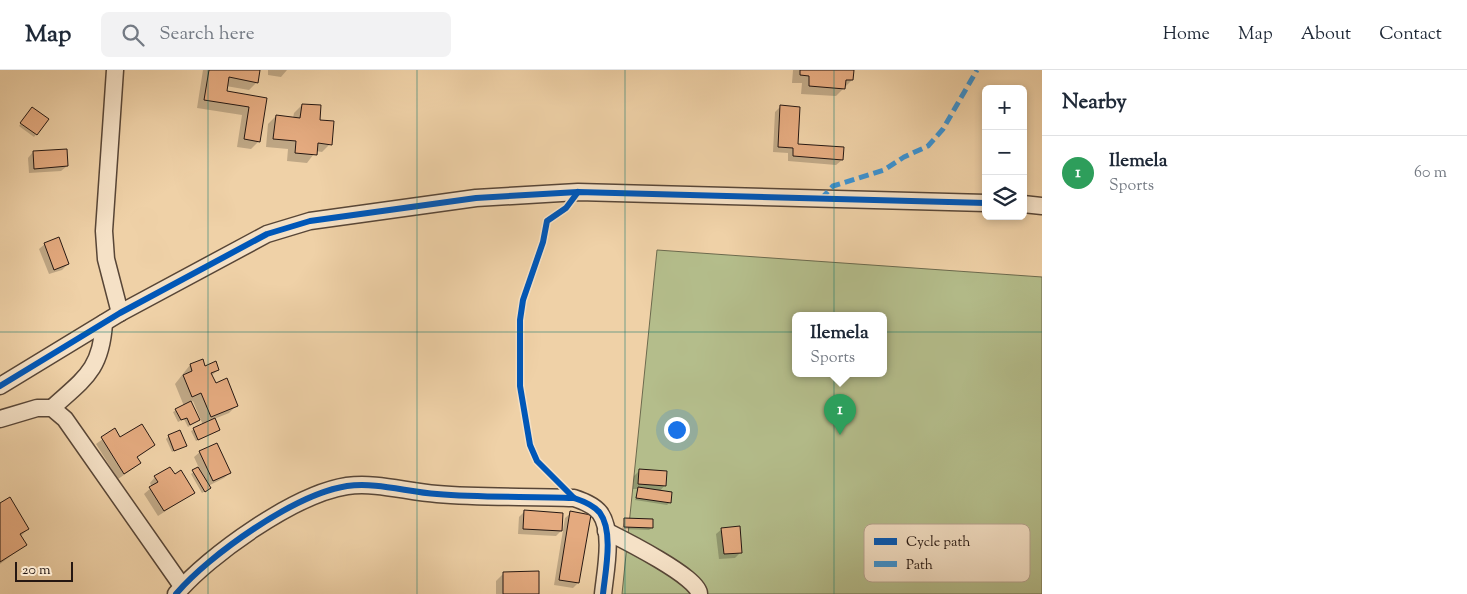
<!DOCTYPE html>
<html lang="en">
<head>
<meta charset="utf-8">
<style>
	:root { --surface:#fff; --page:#f2f2f3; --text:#1f2937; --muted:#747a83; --line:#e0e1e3; --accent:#d93025 }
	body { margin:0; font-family:"Sorts Mill Goudy",serif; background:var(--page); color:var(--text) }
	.controls { position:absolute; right:15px; top:15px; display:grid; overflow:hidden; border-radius:8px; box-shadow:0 2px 8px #0003 }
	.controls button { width:45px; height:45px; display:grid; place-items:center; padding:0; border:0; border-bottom:1px solid var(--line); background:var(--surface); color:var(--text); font:25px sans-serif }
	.scale { position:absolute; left:15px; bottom:12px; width:58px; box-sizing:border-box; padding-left:5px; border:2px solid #251712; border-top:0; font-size:14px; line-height:18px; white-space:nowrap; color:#251712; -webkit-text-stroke:4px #f5e1c6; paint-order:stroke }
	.you { position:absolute; left:676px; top:359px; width:18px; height:18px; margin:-12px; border:4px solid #fff; border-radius:50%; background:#1a73e8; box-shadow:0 0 0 8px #1a73e833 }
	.badge { display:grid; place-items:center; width:32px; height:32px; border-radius:50%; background:var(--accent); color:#fff; font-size:16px; font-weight:700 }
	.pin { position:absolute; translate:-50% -41px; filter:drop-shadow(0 1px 2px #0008) }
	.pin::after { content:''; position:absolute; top:26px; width:18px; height:15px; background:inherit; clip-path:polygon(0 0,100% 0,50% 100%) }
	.popup { position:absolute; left:792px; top:242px; width:95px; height:65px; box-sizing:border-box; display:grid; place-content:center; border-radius:8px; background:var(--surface); filter:drop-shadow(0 1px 4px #0005); font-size:16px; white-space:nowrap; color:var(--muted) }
	.popup b { font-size:19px; color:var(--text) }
	.popup::after { content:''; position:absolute; left:50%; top:100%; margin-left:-10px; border:10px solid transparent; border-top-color:var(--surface) }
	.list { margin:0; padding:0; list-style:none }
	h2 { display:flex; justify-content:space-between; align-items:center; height:65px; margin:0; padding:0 20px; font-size:21px }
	h2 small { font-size:16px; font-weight:400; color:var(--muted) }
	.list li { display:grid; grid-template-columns:32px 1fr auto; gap:15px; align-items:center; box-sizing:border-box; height:75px; padding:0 20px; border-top:1px solid var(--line) }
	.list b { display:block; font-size:19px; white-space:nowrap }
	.list p { margin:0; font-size:16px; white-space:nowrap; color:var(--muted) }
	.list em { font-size:16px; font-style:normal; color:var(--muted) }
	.icon { flex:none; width:28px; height:28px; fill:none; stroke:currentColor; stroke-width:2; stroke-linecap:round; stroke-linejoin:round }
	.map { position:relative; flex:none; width:1042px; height:524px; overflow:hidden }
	header { display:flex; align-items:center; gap:30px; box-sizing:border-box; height:70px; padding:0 25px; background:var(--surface); border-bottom:1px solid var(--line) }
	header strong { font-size:24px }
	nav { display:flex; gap:28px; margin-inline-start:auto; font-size:18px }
	.search { width:350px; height:45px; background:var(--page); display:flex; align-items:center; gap:12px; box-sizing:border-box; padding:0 18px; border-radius:8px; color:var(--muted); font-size:19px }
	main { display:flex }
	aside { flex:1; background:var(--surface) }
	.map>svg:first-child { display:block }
	.green { fill:#b4bd8b; stroke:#6c6a4e; fill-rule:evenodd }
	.shadow { fill:#0003 }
	.building { fill:#e4aa7f; stroke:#251712 }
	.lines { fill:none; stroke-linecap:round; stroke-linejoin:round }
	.street-casing { stroke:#584637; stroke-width:19 }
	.street { stroke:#f5e1c6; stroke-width:16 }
	.quiet { stroke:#3b93d3; stroke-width:5; stroke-dasharray:10 5; stroke-linecap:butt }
	.cycleway-casing { stroke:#f5e1c6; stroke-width:9 }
	.cycleway { stroke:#0057b8; stroke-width:6 }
	.grid { fill:none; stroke:#0f766e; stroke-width:1; stroke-opacity:0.55 }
	.key { fill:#f5e1c6; stroke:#b7a490; stroke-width:1 }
	.key-label { font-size:14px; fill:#251712 }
</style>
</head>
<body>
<header>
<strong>Map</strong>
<div class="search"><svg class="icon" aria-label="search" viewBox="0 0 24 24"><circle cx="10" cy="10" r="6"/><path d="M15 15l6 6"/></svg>Search here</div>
<nav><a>Home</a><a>Map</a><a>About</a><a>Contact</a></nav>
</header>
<main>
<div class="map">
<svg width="1042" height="524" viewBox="0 0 1042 524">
	<rect width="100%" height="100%" fill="#efd1a7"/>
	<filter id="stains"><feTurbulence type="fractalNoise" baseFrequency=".004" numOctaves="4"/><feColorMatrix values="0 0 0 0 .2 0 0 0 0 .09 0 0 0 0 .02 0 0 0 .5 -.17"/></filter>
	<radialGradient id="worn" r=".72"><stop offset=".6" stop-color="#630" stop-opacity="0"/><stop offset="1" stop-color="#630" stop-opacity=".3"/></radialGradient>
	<path class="green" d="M 657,180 L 1042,207 L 1042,524 L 622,524 ZM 796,246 L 884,246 L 884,304 L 796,304 Z"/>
	<g class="shadow">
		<polygon points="203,0 259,0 257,12 249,20 226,16 225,22 265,29 259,71 251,79 237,77 242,45 197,38"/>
		<polygon points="268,0 287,0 281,7 268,5"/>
		<polygon points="793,0 853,0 852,10 836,26 801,24 802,13 792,13"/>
		<polygon points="302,35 319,51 330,74 322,82 316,81 307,93 287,91 288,79 266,77 268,54 276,46 293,48 294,43"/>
		<polygon points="781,36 796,75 842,90 836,95 788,91 788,83 773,82 775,42"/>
		<polygon points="30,41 47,49 34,67 19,56"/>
		<polygon points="33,82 67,96 61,101 29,103 28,88"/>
		<polygon points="45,174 68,194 62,200 49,204 39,179"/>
		<polygon points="190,295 218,300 211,306 215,315 237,335 229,343 214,349 219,360 216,362 196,371 191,361 203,355 193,331 190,332 199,350 196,352 188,357 184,349 178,352 173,342 184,336 175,314"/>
		<polygon points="115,360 120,368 154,375 136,388 139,393 134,398 118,409 96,374"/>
		<polygon points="169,366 185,375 172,382 166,369"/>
		<polygon points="200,382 230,403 224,408 208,416 207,420 202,423 191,404 199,398 194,387"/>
		<polygon points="639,401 665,415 659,422 670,432 667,435 635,430 638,419 633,419 634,406"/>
		<polygon points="174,405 193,423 158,446 144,424 152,417 150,413 155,407"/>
		<polygon points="0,435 28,459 20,467 25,475 0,494"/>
		<polygon points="524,442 561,461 556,466 518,464 519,447"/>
		<polygon points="571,443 578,513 573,518 554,515 565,448"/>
		<polygon points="625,449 652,458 649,460 622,459"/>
		<polygon points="722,459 741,482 735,488 719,489 716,464"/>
		<polygon points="504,503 538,524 496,524 496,511"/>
	</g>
	<g class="building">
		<polygon points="209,0 260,0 258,13 229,7 227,21 267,28 260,72 244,69 249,37 204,30"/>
		<polygon points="800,0 854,0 853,10 846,10 845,19 809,16 809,6 800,5"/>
		<polygon points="302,34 321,35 320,50 334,51 332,75 318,73 317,85 295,83 296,71 273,69 276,45 300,48"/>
		<polygon points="780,35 800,37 798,74 844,77 843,90 793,86 793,78 778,77"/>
		<polygon points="32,37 49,49 37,65 20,53"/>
		<polygon points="67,79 68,96 34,99 33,81"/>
		<polygon points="59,167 69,194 54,200 44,173"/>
		<polygon points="203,289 205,296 216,291 219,300 211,303 216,313 227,308 238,336 211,347 201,323 192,327 183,305 192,301 190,294"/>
		<polygon points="191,331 200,350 190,355 187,348 181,350 175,339"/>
		<polygon points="215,348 220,360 198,370 193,358"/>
		<polygon points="142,354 155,375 137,387 141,393 124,404 101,367 115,358 120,367"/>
		<polygon points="180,360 187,376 174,381 168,365"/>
		<polygon points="217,373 231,403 213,411 199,381"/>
		<polygon points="170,397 175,404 181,400 195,423 164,441 149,417 158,412 154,406"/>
		<polygon points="198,397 211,418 205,422 192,400"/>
		<polygon points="639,399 667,401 666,416 638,414"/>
		<polygon points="638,417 672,422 671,433 636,428"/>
		<polygon points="10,427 29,459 20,464 27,475 0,492 0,433"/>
		<polygon points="524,440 563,443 562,461 523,459"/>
		<polygon points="570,441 591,445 579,513 559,510"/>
		<polygon points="624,448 653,449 653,458 624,457"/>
		<polygon points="740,456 742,483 724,484 721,458"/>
		<polygon points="539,501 539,524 503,524 503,502"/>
	</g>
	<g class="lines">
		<g class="street-casing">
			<g id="street">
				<polyline points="115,0 104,161 106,189 120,243"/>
				<polyline points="1023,134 1042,136"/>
				<polyline points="0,316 120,243 267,164 310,151 476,128 578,122 986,133"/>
				<path d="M 52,338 C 85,308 101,300 104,253"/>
				<polyline points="0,349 37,338 52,338 65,349 182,516"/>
				<path d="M 606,461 C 622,469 700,508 699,524"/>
				<path d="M 176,524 C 209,485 295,424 347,416 C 377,412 407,422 437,424 C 483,428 528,426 574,428 C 583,431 594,435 600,443 C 614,462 605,503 603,524"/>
			</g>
		</g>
		<use href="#street" class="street"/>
		<polyline class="quiet" points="821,129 833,116 884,100 904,87 928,76 943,59 977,0"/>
		<g class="cycleway-casing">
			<g id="cycleway">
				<polyline points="0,316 120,243 267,164 310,151 476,128 578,122 986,133"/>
				<polyline points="574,428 537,391 530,375 520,316 520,250 523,230 543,172 547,151 566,138 578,122"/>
				<path d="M 176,524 C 209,485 295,424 347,416 C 377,412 407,422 437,424 C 483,428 528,426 574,428 C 583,431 594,435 600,443 C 614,462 605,503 603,524"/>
			</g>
		</g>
		<use href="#cycleway" class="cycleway"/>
	</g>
	<path class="grid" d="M 208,0 L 208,524M 417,0 L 417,524M 625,0 L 625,524M 834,0 L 834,524M 0,262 L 1042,262"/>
	<rect x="864" y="454" width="166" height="58" rx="8" class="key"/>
	<rect x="874" y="468" width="23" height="7" fill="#0057b8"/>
	<rect x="874" y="491" width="23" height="6" fill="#3b93d3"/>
	<g class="key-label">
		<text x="906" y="476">Cycle path</text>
		<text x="906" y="499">Path</text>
	</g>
	<rect width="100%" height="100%" filter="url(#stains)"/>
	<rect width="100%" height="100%" fill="url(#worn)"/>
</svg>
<div class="controls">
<button>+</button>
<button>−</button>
<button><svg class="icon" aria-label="layers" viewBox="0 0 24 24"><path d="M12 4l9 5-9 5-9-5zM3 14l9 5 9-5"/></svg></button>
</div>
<div class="scale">20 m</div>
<div class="you"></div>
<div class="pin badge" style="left:840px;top:365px;background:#2e9e5b">1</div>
<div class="popup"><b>Ilemela</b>Sports</div>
</div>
<aside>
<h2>Nearby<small></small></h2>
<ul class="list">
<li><span class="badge" style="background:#2e9e5b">1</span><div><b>Ilemela</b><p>Sports</p></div><em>60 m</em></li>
</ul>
</aside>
</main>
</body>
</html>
